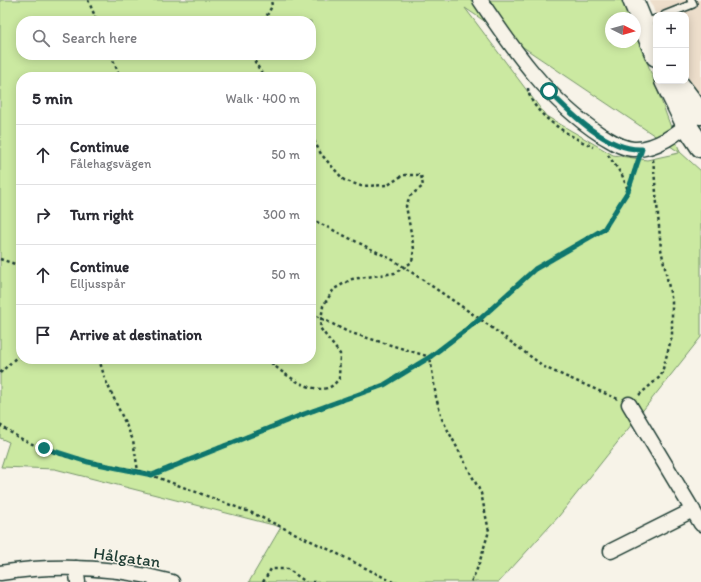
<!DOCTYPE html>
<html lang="en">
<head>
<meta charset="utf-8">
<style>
	:root { --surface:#fff; --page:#f2f2f3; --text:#2b2b33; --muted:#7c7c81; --line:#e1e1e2 }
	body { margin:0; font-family:Itim,sans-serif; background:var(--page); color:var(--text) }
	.controls { position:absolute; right:12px; top:12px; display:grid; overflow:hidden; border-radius:8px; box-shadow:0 2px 10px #0003 }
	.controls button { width:36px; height:36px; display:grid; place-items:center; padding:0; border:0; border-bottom:1px solid var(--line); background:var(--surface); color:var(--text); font:20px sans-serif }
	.compass { position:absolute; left:605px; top:12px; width:36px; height:36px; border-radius:50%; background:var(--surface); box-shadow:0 2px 10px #0003; rotate:95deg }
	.stop { position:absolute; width:12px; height:12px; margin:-9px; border:3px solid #0f766e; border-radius:50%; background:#fff }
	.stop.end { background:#0f766e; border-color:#fff; box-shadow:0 1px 4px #0008 }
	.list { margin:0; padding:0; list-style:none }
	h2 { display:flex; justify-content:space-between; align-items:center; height:52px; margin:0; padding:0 16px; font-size:17px }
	h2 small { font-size:13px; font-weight:400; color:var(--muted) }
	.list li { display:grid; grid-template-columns:26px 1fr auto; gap:12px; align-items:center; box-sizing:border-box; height:60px; padding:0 16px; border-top:1px solid var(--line) }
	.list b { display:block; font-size:15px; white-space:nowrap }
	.list p { margin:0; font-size:13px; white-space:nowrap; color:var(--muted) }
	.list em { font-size:13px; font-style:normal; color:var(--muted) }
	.icon { flex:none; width:22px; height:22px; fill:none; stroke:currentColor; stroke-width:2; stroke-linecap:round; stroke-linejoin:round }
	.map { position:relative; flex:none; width:701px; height:582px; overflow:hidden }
	.search { position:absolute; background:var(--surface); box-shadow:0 2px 10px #0003; left:16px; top:16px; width:300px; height:44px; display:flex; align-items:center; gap:10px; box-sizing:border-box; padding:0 14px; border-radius:16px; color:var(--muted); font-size:15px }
	.panel { position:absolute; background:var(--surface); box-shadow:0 2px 10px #0003; left:16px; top:72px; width:300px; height:292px; border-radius:16px }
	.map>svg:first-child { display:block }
	.built { fill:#eddecb }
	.green { fill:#cbe9a1; stroke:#75936a; fill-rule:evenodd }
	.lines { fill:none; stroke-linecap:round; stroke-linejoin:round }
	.lane-casing { stroke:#1f3d34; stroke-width:10 }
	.street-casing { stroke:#1f3d34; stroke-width:17 }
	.secondary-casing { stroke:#1f3d34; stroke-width:23 }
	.path { stroke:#1f3d34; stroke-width:2.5; stroke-dasharray:3 3; stroke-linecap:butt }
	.lane { stroke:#f7f3e8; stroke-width:7 }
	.street { stroke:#f7f3e8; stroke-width:14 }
	.secondary { stroke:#f7f3e8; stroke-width:20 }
	.route { stroke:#0f766e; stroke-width:5 }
	.labels { text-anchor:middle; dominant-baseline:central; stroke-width:3; stroke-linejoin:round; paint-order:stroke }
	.street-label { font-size:17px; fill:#1f3d34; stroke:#f7f3e8 }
</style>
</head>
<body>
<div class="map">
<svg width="701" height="582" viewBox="0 0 701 582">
	<rect width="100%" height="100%" fill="#f7f3e8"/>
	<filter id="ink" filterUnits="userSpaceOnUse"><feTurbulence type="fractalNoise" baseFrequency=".025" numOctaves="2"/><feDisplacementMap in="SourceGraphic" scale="8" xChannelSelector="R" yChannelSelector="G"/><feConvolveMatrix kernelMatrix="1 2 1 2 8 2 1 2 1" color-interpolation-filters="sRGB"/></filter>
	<g filter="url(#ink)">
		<polygon class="built" points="650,0 701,0 701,98 686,77 686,15 656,16"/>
		<path class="green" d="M 0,0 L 624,0 L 631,18 L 611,18 L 611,42 L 635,42 L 635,29 L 680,152 L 701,171 L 701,337 L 559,516 L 499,582 L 249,582 L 281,527 L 55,469 L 1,467 L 9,442 L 0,438 ZM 465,8 L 679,152 L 679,153 L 647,160 L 613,155 L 546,116 ZM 21,21 L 311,21 L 311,55 L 21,55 ZM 21,77 L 311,77 L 311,359 L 21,359 Z"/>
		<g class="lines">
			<g class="lane-casing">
				<g id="lane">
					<polyline points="665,15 693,4 691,0"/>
					<polyline points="645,23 656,19"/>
				</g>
			</g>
			<g class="street-casing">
				<g id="street">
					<path d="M 480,0 C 514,51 549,101 601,135 C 612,141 622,149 634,149 C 655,150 679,133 693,119"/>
					<polyline points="629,404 701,524"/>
					<polyline points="611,551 693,510"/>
					<polyline points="76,568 78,582"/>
					<path d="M 0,573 C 57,564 117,567 172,582"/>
				</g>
			</g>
			<g class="secondary-casing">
				<g id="secondary">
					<polyline points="633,0 656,56"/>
					<polyline points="665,81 687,126 701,147"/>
					<polyline points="676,81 701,114"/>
				</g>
			</g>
			<g class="path">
				<polyline points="88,0 97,21"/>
				<polyline points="264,21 272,6 271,0"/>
				<polyline points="111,55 120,77"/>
				<polyline points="254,55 254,60 264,77"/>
				<path d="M 528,88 C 530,114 571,137 593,147"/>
				<polyline points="608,155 622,175 628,190"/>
				<polyline points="311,219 395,261 480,319 546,368 618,399"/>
				<polyline points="0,259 21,266"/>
				<polyline points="311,313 348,332 430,357 480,319 535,269 604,229 628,191 637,163"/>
				<path d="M 267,359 C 279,371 312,396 330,387 C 333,386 336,382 339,379 L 340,354 L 320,328 L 323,306 L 334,289 L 352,279 L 395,273 L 412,262 L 414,249 L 406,206 L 410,196 L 423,186 L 421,175 L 403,175 L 388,185 L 361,186 L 344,180 L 321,154 L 311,135"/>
				<polyline points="0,373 21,353"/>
				<polyline points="639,395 661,376 672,336 672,302 661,249 653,159"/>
				<path d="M 0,425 C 37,454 93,463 138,471 L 133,440 L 105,379 L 99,359"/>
				<polyline points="138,471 151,475 252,513 332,551 393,582"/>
				<polyline points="151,475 304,414 384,385 430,357 436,397 442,419 481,493 489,531 478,567 471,582"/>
				<polyline points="263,582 271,569 288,569 306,582"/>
				<polyline points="312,582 316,582"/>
			</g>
			<use href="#lane" class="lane"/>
			<use href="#street" class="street"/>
			<use href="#secondary" class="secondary"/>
		</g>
	</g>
	<g class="lines" filter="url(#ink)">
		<path class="route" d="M 44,448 L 88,462 L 152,475 L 304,414 L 384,385 L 430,357 L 480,319 L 535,269 L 604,229 L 628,191 L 642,149 C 608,151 571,114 549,91"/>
	</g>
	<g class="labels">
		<g class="street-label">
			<text transform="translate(127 557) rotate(8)">Hålgatan</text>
		</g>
	</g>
</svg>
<div class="controls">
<button>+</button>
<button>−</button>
</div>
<svg class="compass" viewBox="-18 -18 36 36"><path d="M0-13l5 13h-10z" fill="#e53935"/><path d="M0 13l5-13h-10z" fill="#7c7c81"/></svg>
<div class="stop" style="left:549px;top:91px"></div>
<div class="stop end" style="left:44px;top:448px"></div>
<div class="search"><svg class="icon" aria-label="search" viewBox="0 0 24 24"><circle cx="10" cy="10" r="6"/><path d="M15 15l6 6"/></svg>Search here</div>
<section class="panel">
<h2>5 min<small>Walk · 400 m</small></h2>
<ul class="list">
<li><svg class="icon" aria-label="ahead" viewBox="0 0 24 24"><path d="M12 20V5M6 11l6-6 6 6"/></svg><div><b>Continue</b><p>Fålehagsvägen</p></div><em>50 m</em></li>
<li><svg class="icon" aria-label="right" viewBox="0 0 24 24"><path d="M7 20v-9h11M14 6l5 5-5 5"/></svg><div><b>Turn right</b></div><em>300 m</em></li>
<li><svg class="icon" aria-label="ahead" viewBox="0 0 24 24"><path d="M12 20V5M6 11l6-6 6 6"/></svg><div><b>Continue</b><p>Elljusspår</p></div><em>50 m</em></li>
<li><svg class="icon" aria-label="arrive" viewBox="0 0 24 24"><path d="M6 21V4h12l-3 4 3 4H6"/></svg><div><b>Arrive at destination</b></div></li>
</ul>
</section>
</div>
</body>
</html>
